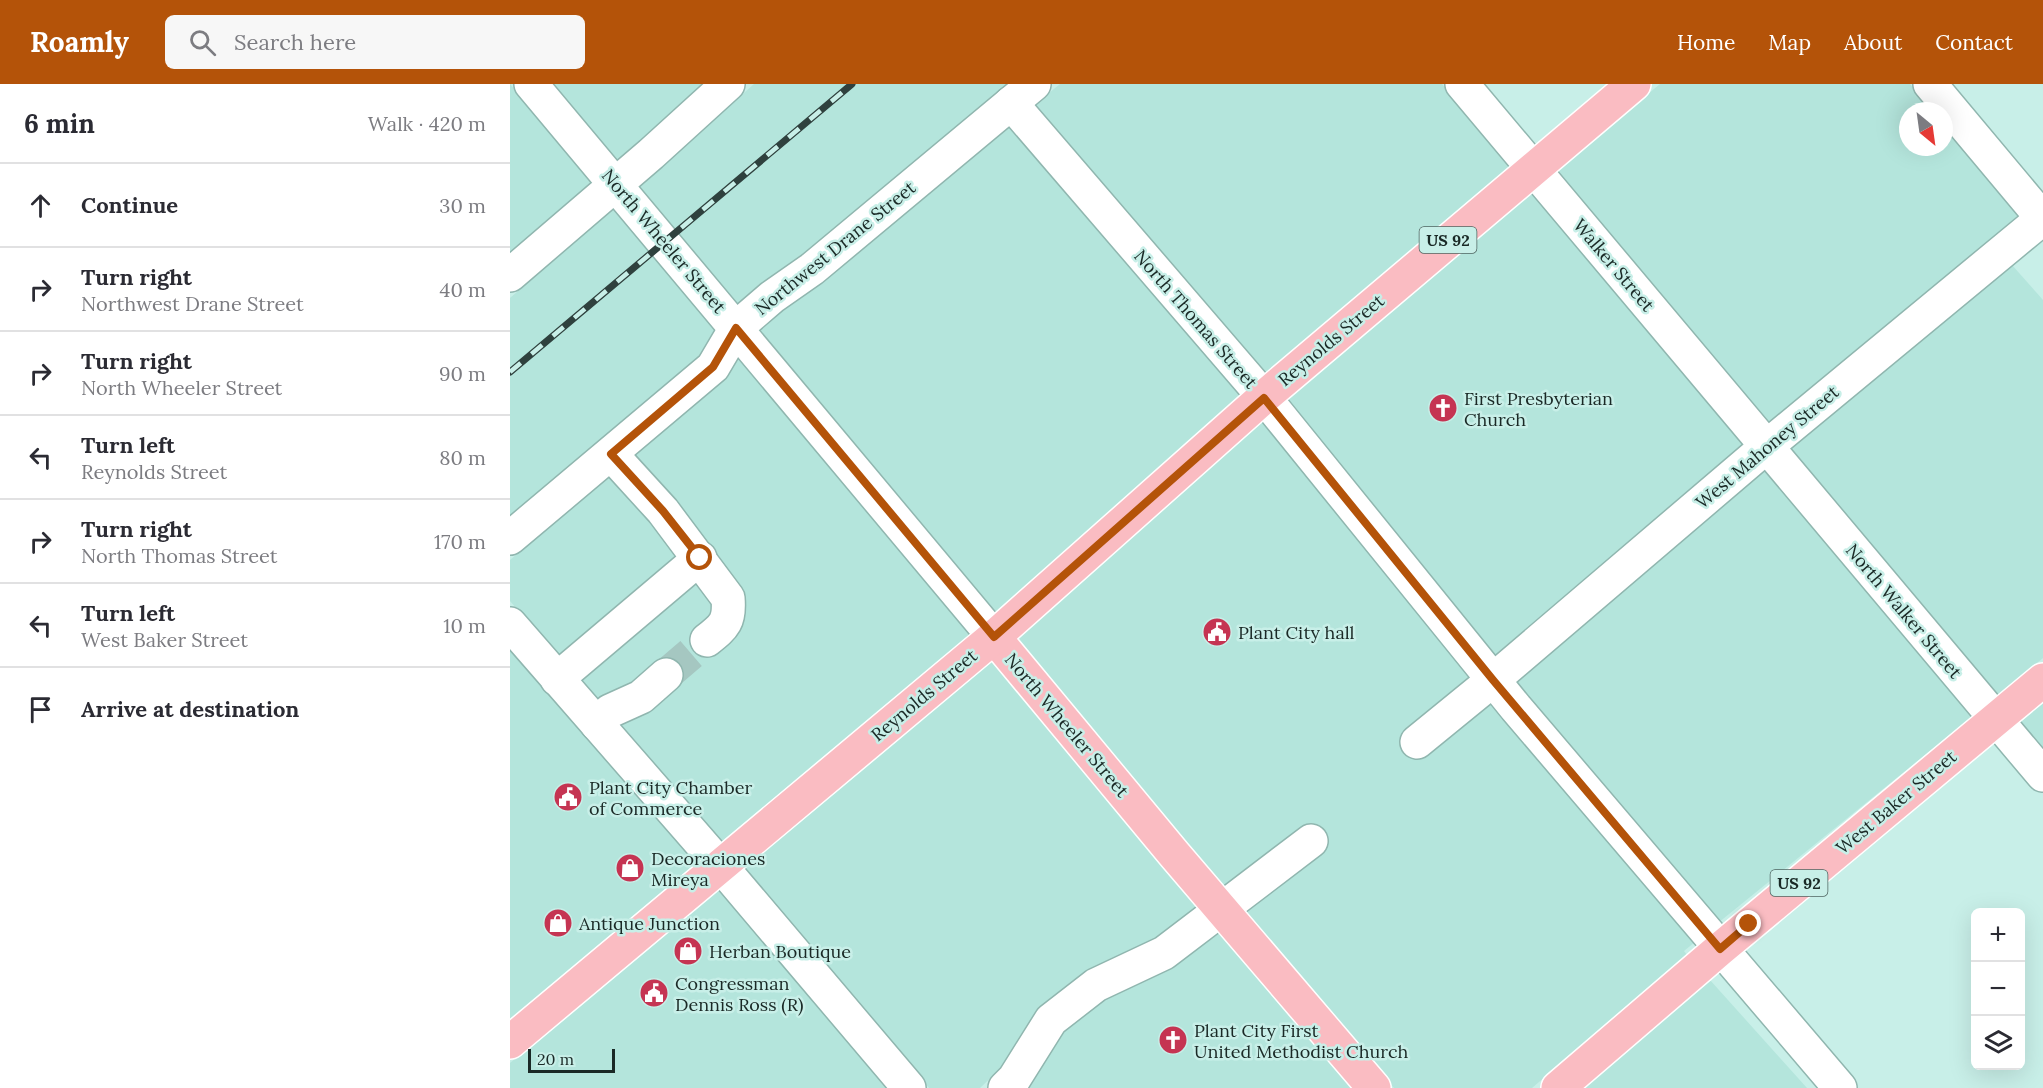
<!DOCTYPE html>
<html lang="en">
<head>
<meta charset="utf-8">
<style>
	:root { --surface:#fff; --page:#f7f7f7; --text:#2b2b33; --muted:#7c7c81; --line:#e1e1e2; --accent:#b45309 }
	body { margin:0; font-family:Lora,serif; background:var(--page); color:var(--text) }
	.controls { position:absolute; right:18px; bottom:18px; display:grid; overflow:hidden; border-radius:9px; box-shadow:0 6px 24px #0002 }
	.controls button { width:54px; height:54px; display:grid; place-items:center; padding:0; border:0; border-bottom:2px solid var(--line); background:var(--surface); color:var(--text); font:30px sans-serif }
	.compass { position:absolute; left:1389px; top:18px; width:54px; height:54px; border-radius:50%; background:var(--surface); box-shadow:0 6px 24px #0002; rotate:151deg }
	.scale { position:absolute; left:18px; bottom:15px; width:87px; box-sizing:border-box; padding-left:6px; border:3px solid #1a2926; border-top:0; font-size:16px; line-height:21px; white-space:nowrap; color:#1a2926; -webkit-text-stroke:4px #c8efe8; paint-order:stroke }
	.stop { position:absolute; width:18px; height:18px; margin:-14px; border:4px solid #b45309; border-radius:50%; background:#fff }
	.stop.end { background:#b45309; border-color:#fff; box-shadow:0 2px 6px #0008 }
	.list { margin:0; padding:0; list-style:none }
	h2 { display:flex; justify-content:space-between; align-items:center; height:78px; margin:0; padding:0 24px; font-size:26px }
	h2 small { font-size:20px; font-weight:400; color:var(--muted) }
	.list li { display:grid; grid-template-columns:39px 1fr auto; gap:18px; align-items:center; box-sizing:border-box; height:84px; padding:0 24px; border-top:2px solid var(--line) }
	.list b { display:block; font-size:22px; white-space:nowrap }
	.list p { margin:0; font-size:20px; white-space:nowrap; color:var(--muted) }
	.list em { font-size:20px; font-style:normal; color:var(--muted) }
	.icon { flex:none; width:33px; height:33px; fill:none; stroke:currentColor; stroke-width:2; stroke-linecap:round; stroke-linejoin:round }
	.map { position:relative; flex:none; width:1533px; height:1004px; overflow:hidden }
	header { display:flex; align-items:center; gap:36px; box-sizing:border-box; height:84px; padding:0 30px; background:var(--accent); color:#fff }
	header strong { font-size:28px }
	nav { display:flex; gap:33px; margin-inline-start:auto; font-size:21px }
	.search { width:420px; height:54px; background:var(--page); display:flex; align-items:center; gap:15px; box-sizing:border-box; padding:0 21px; border-radius:9px; color:var(--muted); font-size:22px }
	main { display:flex }
	aside { flex:1; background:var(--surface) }
	.map>svg:first-child { display:block }
	.built { fill:#b4e5dc }
	.lines { fill:none; stroke-linecap:round; stroke-linejoin:round }
	.minor-tunnel { stroke:#a5c7c1; stroke-width:33; stroke-dasharray:33 16; stroke-linecap:butt }
	.minor-casing { stroke:#90b6af; stroke-width:36 }
	.major-casing { stroke:#fff; stroke-width:36 }
	.minor { stroke:#fff; stroke-width:33 }
	.major { stroke:#fabcc2; stroke-width:33 }
	.rail-casing { stroke:#2f413e; stroke-width:7 }
	.rail { stroke:#c8efe8; stroke-width:4.5; stroke-dasharray:14; stroke-linecap:butt }
	.route { stroke:#b45309; stroke-width:8 }
	.labels { text-anchor:middle; dominant-baseline:central; stroke-width:5; stroke-linejoin:round; paint-order:stroke }
	.shield { fill:#c8efe8; stroke:#4e6460; stroke-width:1.5 }
	.shield-label { font-size:16px; font-weight:bold; fill:#1a2926 }
	.street-label { font-size:18px; fill:#1a2926; stroke:#c8efe8 }
	.poi-label { font-size:18px; fill:#1a2926; stroke:#c8efe8; text-anchor:start }
</style>
</head>
<body>
<header>
<strong>Roamly</strong>
<div class="search"><svg class="icon" aria-label="search" viewBox="0 0 24 24"><circle cx="10" cy="10" r="6"/><path d="M15 15l6 6"/></svg>Search here</div>
<nav><a>Home</a><a>Map</a><a>About</a><a>Contact</a></nav>
</header>
<main>
<aside>
<h2>6 min<small>Walk · 420 m</small></h2>
<ul class="list">
<li><svg class="icon" aria-label="ahead" viewBox="0 0 24 24"><path d="M12 20V5M6 11l6-6 6 6"/></svg><div><b>Continue</b></div><em>30 m</em></li>
<li><svg class="icon" aria-label="right" viewBox="0 0 24 24"><path d="M7 20v-9h11M14 6l5 5-5 5"/></svg><div><b>Turn right</b><p>Northwest Drane Street</p></div><em>40 m</em></li>
<li><svg class="icon" aria-label="right" viewBox="0 0 24 24"><path d="M7 20v-9h11M14 6l5 5-5 5"/></svg><div><b>Turn right</b><p>North Wheeler Street</p></div><em>90 m</em></li>
<li><svg class="icon" aria-label="left" viewBox="0 0 24 24"><path d="M17 20v-9H6M10 6l-5 5 5 5"/></svg><div><b>Turn left</b><p>Reynolds Street</p></div><em>80 m</em></li>
<li><svg class="icon" aria-label="right" viewBox="0 0 24 24"><path d="M7 20v-9h11M14 6l5 5-5 5"/></svg><div><b>Turn right</b><p>North Thomas Street</p></div><em>170 m</em></li>
<li><svg class="icon" aria-label="left" viewBox="0 0 24 24"><path d="M17 20v-9H6M10 6l-5 5 5 5"/></svg><div><b>Turn left</b><p>West Baker Street</p></div><em>10 m</em></li>
<li><svg class="icon" aria-label="arrive" viewBox="0 0 24 24"><path d="M6 21V4h12l-3 4 3 4H6"/></svg><div><b>Arrive at destination</b></div></li>
</ul>
</aside>
<div class="map">
<svg width="1533" height="1004" viewBox="0 0 1533 1004">
	<rect width="100%" height="100%" fill="#c8efe8"/>
	<g class="built">
		<polygon points="0,0 83,97 0,169"/>
		<polygon points="41,0 193,0 107,77"/>
		<polygon points="244,0 497,0 292,172 253,198 227,221 128,103"/>
		<polygon points="550,0 932,0 1001,81 754,291 523,22"/>
		<polygon points="1150,0 1400,0 1423,27 1398,27 1398,63 1434,63 1434,40 1510,131 1257,341 1045,87"/>
		<polygon points="501,42 732,311 485,530 248,247 272,226 312,199"/>
		<polygon points="1023,107 1234,360 983,573 776,317"/>
		<polygon points="106,122 207,244 191,271 0,432 0,214"/>
		<polygon points="1502,181 1533,216 1533,574 1487,613 1278,367"/>
		<polygon points="229,271 462,550 210,759 0,517 0,476 213,296"/>
		<polygon points="753,337 1185,858 1174,867 1177,871 1022,1004 884,1004 723,817 506,556"/>
		<polygon points="1255,386 1463,632 1208,839 1005,599"/>
		<polygon points="0,563 187,778 0,936"/>
		<polygon points="484,576 689,823 646,854 576,887 532,923 491,984 470,1004 419,1004 232,784"/>
		<polygon points="1533,617 1533,668 1508,638"/>
		<polygon points="209,804 380,1004 0,1004 0,979"/>
		<polygon points="711,848 844,1004 517,1004 553,949 595,915 661,884"/>
		<polygon points="1200,896 1297,1004 1073,1004"/>
	</g>
	<g class="lines">
		<polyline class="minor-tunnel" points="156,591 197,556"/>
		<g class="minor-casing">
			<g id="minor">
				<polyline points="21,0 484,553"/>
				<polyline points="952,0 1533,691"/>
				<polyline points="1420,0 1533,135"/>
				<polyline points="501,19 754,313 1006,624 1330,1004"/>
				<polyline points="0,191 141,70 218,0"/>
				<path d="M 101,370 L 153,427 L 218,514 C 220,537 215,542 197,556"/>
				<polyline points="0,454 203,283 226,244 262,213 302,185 524,0"/>
				<polyline points="0,540 210,781 399,1004"/>
				<polyline points="47,595 190,474"/>
				<polyline points="87,640 100,627 131,613 156,591"/>
				<polyline points="907,658 983,596 1256,363 1533,134"/>
				<polyline points="495,1004 504,995 541,936 586,901 654,869 801,757"/>
			</g>
		</g>
		<g class="major-casing">
			<g id="major">
				<polyline points="484,553 664,770 864,1004"/>
				<polyline points="0,958 484,553 754,313 1124,0"/>
				<polyline points="1048,1004 1210,865 1533,596"/>
			</g>
		</g>
		<use href="#minor" class="minor"/>
		<use href="#major" class="major"/>
		<g class="rail-casing">
			<polyline id="rail" points="0,288 342,0"/>
		</g>
		<use href="#rail" class="rail"/>
	</g>
	<g class="lines">
		<polyline class="route" points="190,474 153,427 101,370 203,283 226,244 484,553 754,314 983,596 1210,865 1239,840"/>
	</g>
	<defs>
		<g id="church-disc" transform="scale(1.5)"><circle r="9.5" fill="#c53452" stroke="#c8efe8"/><path d="M-1.2-6h2.4v3.5h3.3v2.4h-3.3V6h-2.4V-.1h-3.3v-2.4h3.3Z" fill="#fff"/></g>
		<g id="civic-disc" transform="scale(1.5)"><circle r="9.5" fill="#c53452" stroke="#c8efe8"/><path d="M-.6-6.5H3V-4.5H.6V-3L4-1V1h2V6H-6V1h2V-1L-.6-3ZM-1.2 2.5V6h2.4V2.5Z" fill="#fff"/></g>
		<g id="shop-disc" transform="scale(1.5)"><circle r="9.5" fill="#c53452" stroke="#c8efe8"/><path d="M-5-2.5h2.3a2.7 3.5 0 0 1 5.4 0H5L5.5 6h-11ZM-1.5-2.5h3a1.5 2.3 0 0 0-3 0Z" fill="#fff"/></g>
	</defs>
	<g fill-rule="evenodd">
		<use href="#church-disc" x="933" y="324"/>
		<use href="#civic-disc" x="707" y="548"/>
		<use href="#civic-disc" x="58" y="713"/>
		<use href="#shop-disc" x="120" y="784"/>
		<use href="#shop-disc" x="48" y="839"/>
		<use href="#shop-disc" x="178" y="867"/>
		<use href="#civic-disc" x="144" y="909"/>
		<use href="#church-disc" x="663" y="956"/>
	</g>
	<g class="labels">
		<g class="shield">
			<rect x="909.5" y="143" width="57" height="26" rx="4.5"/>
			<rect x="1260.5" y="786" width="57" height="26" rx="4.5"/>
		</g>
		<g class="shield-label">
			<text x="938" y="156">US 92</text>
			<text x="1289" y="799">US 92</text>
		</g>
		<g class="street-label">
			<text transform="translate(154 157) rotate(50)">North Wheeler Street</text>
			<text transform="translate(325 164) rotate(-39)">Northwest Drane Street</text>
			<text transform="translate(1104 181) rotate(50)">Walker Street</text>
			<text transform="translate(686 235) rotate(49)">North Thomas Street</text>
			<text transform="translate(821 256) rotate(-40)">Reynolds Street</text>
			<text transform="translate(1257 363) rotate(-40)">West Mahoney Street</text>
			<text transform="translate(1394 527) rotate(50)">North Walker Street</text>
			<text transform="translate(414 611) rotate(-40)">Reynolds Street</text>
			<text transform="translate(557 641) rotate(50)">North Wheeler Street</text>
			<text transform="translate(1386 718) rotate(-40)">West Baker Street</text>
		</g>
		<g class="poi-label">
			<text x="954" y="314">First Presbyterian<tspan x="954" dy="21">Church</tspan></text>
			<text x="728" y="548">Plant City hall</text>
			<text x="79" y="703">Plant City Chamber<tspan x="79" dy="21">of Commerce</tspan></text>
			<text x="141" y="774">Decoraciones<tspan x="141" dy="21">Mireya</tspan></text>
			<text x="69" y="839">Antique Junction</text>
			<text x="199" y="867">Herban Boutique</text>
			<text x="165" y="899">Congressman<tspan x="165" dy="21">Dennis Ross (R)</tspan></text>
			<text x="684" y="946">Plant City First<tspan x="684" dy="21">United Methodist Church</tspan></text>
		</g>
	</g>
</svg>
<div class="controls">
<button>+</button>
<button>−</button>
<button><svg class="icon" aria-label="layers" viewBox="0 0 24 24"><path d="M12 4l9 5-9 5-9-5zM3 14l9 5 9-5"/></svg></button>
</div>
<svg class="compass" viewBox="-18 -18 36 36"><path d="M0-13l5 13h-10z" fill="#e53935"/><path d="M0 13l5-13h-10z" fill="#7c7c81"/></svg>
<div class="scale">20 m</div>
<div class="stop" style="left:190px;top:474px"></div>
<div class="stop end" style="left:1239px;top:840px"></div>
</div>
</main>
</body>
</html>
